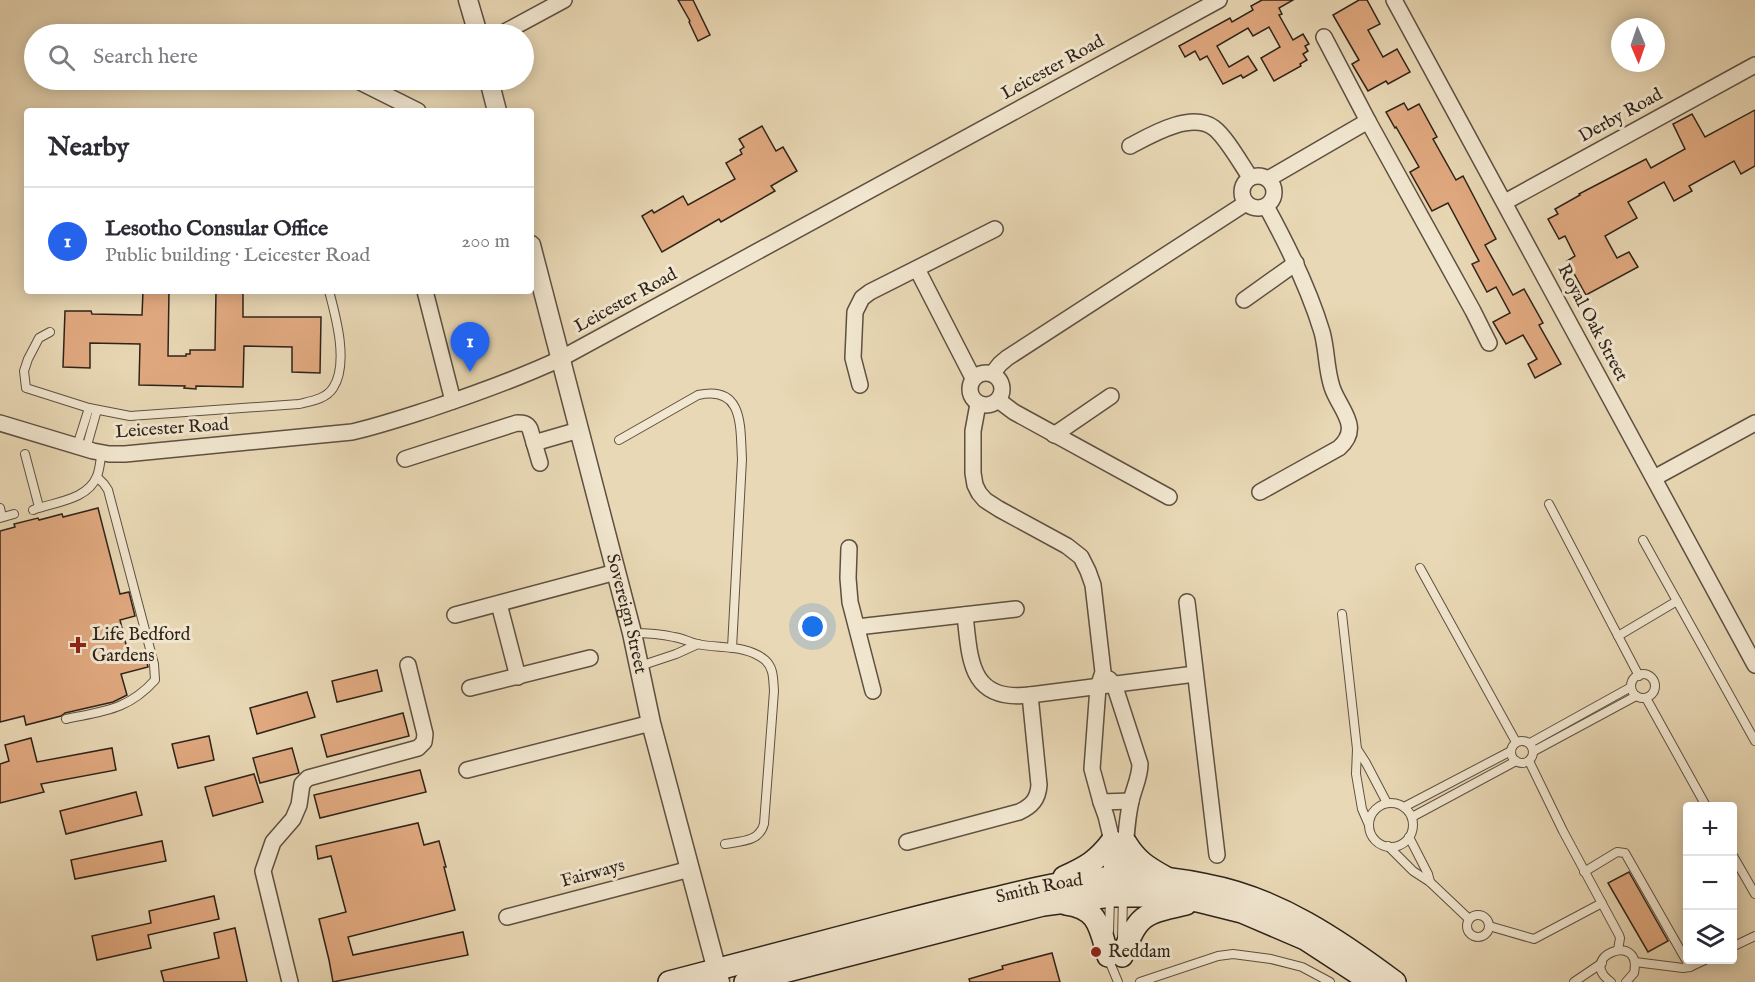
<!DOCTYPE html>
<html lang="en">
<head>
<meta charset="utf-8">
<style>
	:root { --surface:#fff; --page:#f2f2f3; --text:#2b2b33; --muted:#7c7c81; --line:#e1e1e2; --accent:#2563eb }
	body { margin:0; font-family:"IM FELL English",serif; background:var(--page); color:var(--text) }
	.controls { position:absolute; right:18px; bottom:18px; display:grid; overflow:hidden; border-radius:6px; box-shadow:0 3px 15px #0003 }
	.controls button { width:54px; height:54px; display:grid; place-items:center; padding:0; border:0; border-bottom:2px solid var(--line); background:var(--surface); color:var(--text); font:30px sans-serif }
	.compass { position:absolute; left:1611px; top:18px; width:54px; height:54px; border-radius:50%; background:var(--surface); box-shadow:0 3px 15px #0003; rotate:178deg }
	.you { position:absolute; left:813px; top:627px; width:21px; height:21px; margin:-15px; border:4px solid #fff; border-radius:50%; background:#1a73e8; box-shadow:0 0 0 9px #1a73e833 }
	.badge { display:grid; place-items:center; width:39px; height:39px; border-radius:50%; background:var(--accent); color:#fff; font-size:20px; font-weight:700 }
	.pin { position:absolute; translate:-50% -50px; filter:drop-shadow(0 2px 3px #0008) }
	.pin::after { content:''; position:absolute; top:32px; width:21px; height:18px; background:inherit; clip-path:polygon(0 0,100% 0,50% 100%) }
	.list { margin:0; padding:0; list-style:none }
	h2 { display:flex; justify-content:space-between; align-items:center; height:78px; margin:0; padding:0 24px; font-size:26px }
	h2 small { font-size:20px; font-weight:400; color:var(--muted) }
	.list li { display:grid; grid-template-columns:39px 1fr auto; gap:18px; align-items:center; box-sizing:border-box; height:108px; padding:0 24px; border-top:2px solid var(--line) }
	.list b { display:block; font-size:22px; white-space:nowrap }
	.list p { margin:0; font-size:20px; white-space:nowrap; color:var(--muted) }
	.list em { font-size:20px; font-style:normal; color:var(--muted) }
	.icon { flex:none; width:33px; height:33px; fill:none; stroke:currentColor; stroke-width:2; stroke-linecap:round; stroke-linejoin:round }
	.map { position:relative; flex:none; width:1755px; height:982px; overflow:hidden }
	.search { position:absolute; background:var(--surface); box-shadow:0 3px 15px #0003; left:24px; top:24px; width:510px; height:66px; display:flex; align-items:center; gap:15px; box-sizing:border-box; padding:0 21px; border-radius:33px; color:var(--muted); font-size:22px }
	.panel { position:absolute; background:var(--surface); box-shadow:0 3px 15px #0003; left:24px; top:108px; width:510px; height:186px; border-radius:6px }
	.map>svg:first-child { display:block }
	.building { fill:#e1a980; stroke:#2f231a; stroke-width:1.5 }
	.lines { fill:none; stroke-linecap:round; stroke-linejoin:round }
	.service-casing { stroke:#5e5041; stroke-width:10 }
	.minor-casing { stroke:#5e5041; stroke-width:18 }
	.tertiary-casing { stroke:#5e5041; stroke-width:21 }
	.secondary-casing { stroke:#2f231a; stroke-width:24 }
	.service { stroke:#f1e6cf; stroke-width:8 }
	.minor { stroke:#f1e6cf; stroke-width:15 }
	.tertiary { stroke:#f1e6cf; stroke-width:18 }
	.secondary { stroke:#f1e6cf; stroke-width:21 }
	.poi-dot { fill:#8f2418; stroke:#f1e6cf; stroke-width:2 }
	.labels { text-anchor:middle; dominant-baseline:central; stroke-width:6; stroke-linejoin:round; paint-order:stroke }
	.street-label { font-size:18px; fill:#2f231a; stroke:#f1e6cf }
	.poi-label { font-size:18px; fill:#2f231a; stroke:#f1e6cf; text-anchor:start }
</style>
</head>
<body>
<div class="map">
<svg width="1755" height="982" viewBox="0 0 1755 982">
	<rect width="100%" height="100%" fill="#e9d8b5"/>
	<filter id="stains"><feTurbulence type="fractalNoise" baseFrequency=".00333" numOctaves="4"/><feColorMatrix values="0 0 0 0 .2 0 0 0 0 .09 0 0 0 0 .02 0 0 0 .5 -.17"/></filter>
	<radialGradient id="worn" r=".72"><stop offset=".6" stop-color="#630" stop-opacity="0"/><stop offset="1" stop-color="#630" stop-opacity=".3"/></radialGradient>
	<g class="building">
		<polygon points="678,0 693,0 710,35 698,41 689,22 690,21"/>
		<polygon points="1262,0 1293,0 1279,8 1282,14 1279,15 1293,40 1303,34 1309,44 1305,46 1308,51 1303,54 1307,60 1300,64 1301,66 1274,81 1261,58 1280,47 1269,27 1253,36 1248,28 1217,46 1229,67 1248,56 1257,70 1243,78 1241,75 1223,84 1207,56 1200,60 1195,51 1185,57 1179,46 1230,18 1232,22 1253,10 1251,6"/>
		<polygon points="1359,0 1367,0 1380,24 1368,30 1383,57 1397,49 1410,72 1388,84 1386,81 1368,91 1352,64 1359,60 1333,15"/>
		<polygon points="1404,103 1408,110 1419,104 1437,137 1433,139 1456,180 1463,176 1496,239 1485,245 1513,295 1524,289 1543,323 1539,325 1561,364 1535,378 1528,364 1537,359 1523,335 1506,344 1493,322 1510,313 1496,287 1487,292 1472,264 1479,261 1448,203 1432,211 1410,172 1419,167 1396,127 1395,128 1386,112"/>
		<polygon points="1755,110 1755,166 1741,174 1734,161 1689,186 1692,191 1674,201 1664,182 1628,202 1637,218 1605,236 1617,258 1629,252 1638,267 1586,295 1567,261 1575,256 1565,236 1559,239 1548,219 1558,214 1555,209 1580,195 1579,194 1646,159 1651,168 1685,149 1673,124 1692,114 1705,137"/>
		<polygon points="762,126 776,151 783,147 797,171 771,186 775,191 721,222 719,219 662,252 642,216 652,210 654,213 683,196 688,205 735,179 726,163 742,154 740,150 744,147 739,139"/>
		<polygon points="143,291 169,291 168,356 186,356 186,354 190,354 190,350 215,350 216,291 243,291 243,317 321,317 320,373 292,372 292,347 244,346 243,387 196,386 196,389 184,388 185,386 139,385 140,344 90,343 90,368 63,367 65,311 91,311 92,314 142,315"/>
		<polygon points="98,508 120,594 129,592 135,616 120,620 129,657 145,653 148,667 121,674 127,695 113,702 65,713 61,716 26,725 24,716 0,722 0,531 15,527 14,524 38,518 39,520 62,514 63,517"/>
		<polygon points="377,670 382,691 337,702 332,681"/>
		<polygon points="307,692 315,717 257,734 250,708"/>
		<polygon points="403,713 409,736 327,757 321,735"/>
		<polygon points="209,736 214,760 178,768 172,744"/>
		<polygon points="31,738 37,762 112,748 116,770 41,784 44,792 0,803 0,764 9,761 5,745"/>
		<polygon points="292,748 299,773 260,783 253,758"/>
		<polygon points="420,770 426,792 320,818 314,795"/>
		<polygon points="254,774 263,802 213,816 205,787"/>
		<polygon points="136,792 142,815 66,834 60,811"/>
		<polygon points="418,823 424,845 439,841 446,867 444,867 455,910 348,937 353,955 463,932 468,955 333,982 329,960 319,919 346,912 331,856 318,859 316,846"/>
		<polygon points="162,841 166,861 75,879 71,860"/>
		<polygon points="1629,872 1668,941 1648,952 1608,883"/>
		<polygon points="214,896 219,919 148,935 151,948 97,960 92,936 151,923 149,911"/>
		<polygon points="235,928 247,982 164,982 161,971 219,958 214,933"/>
		<polygon points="1052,953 1060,982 970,982 969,979 1003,969 1002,966"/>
	</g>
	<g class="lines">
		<g class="service-casing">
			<g id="service">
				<path d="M 50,332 L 39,338 L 28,359 L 24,371 L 26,388 L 89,408 L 130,416 L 299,404 C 311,401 326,399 333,388 C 349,364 336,317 329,291"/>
				<path d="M 619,440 L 698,395 C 744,385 740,426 742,459 L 732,648"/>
				<polyline points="77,446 89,408"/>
				<polyline points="86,449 97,410"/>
				<polyline points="25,454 39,507"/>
				<polyline points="1549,504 1639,676"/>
				<polyline points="0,508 2,517"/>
				<path d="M 33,510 C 54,502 88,500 97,476 C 100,469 100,460 102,452"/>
				<polyline points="0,518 14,514"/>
				<polyline points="1643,540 1755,741"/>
				<polyline points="1420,568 1516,742"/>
				<polyline points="1342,614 1357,749 1356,774 1362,809 1369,825"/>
				<path d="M 632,633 C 646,633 661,634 674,637 C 682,638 689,642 697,644 C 719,649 746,644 765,660 C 774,668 773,679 774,691 L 764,824 C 759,842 741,841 725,844"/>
				<polyline points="1618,636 1677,601"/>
				<polyline points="640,666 676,654 698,644"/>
				<circle cx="1643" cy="686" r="12"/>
				<polyline points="1646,698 1706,806"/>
				<path d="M 66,719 C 104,711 128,710 155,680 L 154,664 L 108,490 L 104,484 L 97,477"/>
				<circle cx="1522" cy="752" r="11"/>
				<polyline points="1530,743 1631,687"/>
				<polyline points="1357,749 1366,763 1387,803"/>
				<polyline points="1534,751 1636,696"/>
				<polyline points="1529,761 1563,831 1619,935 1620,938 1618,950"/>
				<circle cx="1391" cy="825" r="22"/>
				<polyline points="1404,807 1511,751"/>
				<polyline points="1412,817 1516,761"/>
				<polyline points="1409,837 1428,874 1430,882"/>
				<polyline points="1388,846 1413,871 1430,882 1469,919"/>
				<polyline points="1732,854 1755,894"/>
				<polyline points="1584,872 1617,852 1625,853 1690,967"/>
				<circle cx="1478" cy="926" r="11"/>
				<polyline points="1489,926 1534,939 1602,903"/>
				<polyline points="1109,931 1110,899"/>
				<polyline points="1122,939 1123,897"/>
				<polyline points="1732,947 1755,936"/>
				<polyline points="1108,958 1118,982"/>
				<polyline points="1635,962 1683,968 1690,967 1705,960"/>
				<polyline points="1140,982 1218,956 1233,954 1271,959 1302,967 1330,982"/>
				<polyline points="1574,982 1602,963"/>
				<path d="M 1611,982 C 1575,957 1643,930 1634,973 L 1626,982"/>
			</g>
		</g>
		<g class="minor-casing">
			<g id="minor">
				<polyline points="1394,0 1755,665"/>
				<polyline points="501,34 564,0"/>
				<polyline points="1324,37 1368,121 1473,311 1489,343"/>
				<polyline points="356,80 418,111"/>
				<path d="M 1130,146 C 1151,135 1191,111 1214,128 C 1226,137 1241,164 1250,177"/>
				<circle cx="1258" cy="192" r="16"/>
				<polyline points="1268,179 1368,121"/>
				<polyline points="1505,202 1755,65"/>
				<polyline points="917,269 973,378"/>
				<polyline points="425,291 453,401"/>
				<polyline points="1244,300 1296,263"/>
				<circle cx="986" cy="389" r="16"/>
				<polyline points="992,374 1000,364 1007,358 1246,203"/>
				<polyline points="860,385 853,358 855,312 862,298 870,292 995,229"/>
				<polyline points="998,400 1014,412 1169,497"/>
				<polyline points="978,404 973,431 973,473 975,485 979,493 985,500 999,509 1067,546 1081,557 1088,571 1093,585 1103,672 1098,687 1092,769 1101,802 1106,816 1112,841 1111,888"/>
				<path d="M 0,423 L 93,451 L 109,454 L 125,454 L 352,432 C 378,426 402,418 427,410 C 472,395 517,379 560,359 L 1219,0"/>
				<polyline points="1054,435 1111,396"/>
				<polyline points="534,443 579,430"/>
				<path d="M 405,459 L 517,423 C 523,423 527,423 530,429 L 540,463"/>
				<polyline points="1654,478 1755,423"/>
				<path d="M 1260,492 L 1339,448 C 1363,427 1339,409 1332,387 C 1326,369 1327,350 1322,332 C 1309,289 1288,246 1266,206"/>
				<polyline points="849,548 848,578 850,602 873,691"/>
				<polyline points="1187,602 1217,855"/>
				<polyline points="499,604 518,677"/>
				<polyline points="455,615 616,572"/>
				<path d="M 965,615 C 970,661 970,702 1030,695 L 1195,674"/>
				<polyline points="857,627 1016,609"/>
				<path d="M 1109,679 L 1114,684 L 1140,764 C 1140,777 1134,788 1131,801 C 1125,827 1125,859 1124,887"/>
				<polyline points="470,688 590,658"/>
				<polyline points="467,770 651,723"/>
				<polyline points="1101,802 1131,801"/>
				<path d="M 907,842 L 1019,812 C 1032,806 1038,799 1039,785 L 1030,695"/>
				<polyline points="507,917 690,869"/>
				<polyline points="290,982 263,871 273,842 293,819 299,805 302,784 308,778 418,748 424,742 425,734 408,665"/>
			</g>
		</g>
		<g class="tertiary-casing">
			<g id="tertiary">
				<polyline points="468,0 478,34"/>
				<polyline points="489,80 497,111"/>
				<path id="s1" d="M 531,245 L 632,633 L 651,723 L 720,982"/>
			</g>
		</g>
		<g class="secondary-casing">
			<g id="secondary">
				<path d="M 1126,843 C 1137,861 1147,867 1165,877"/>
				<path d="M 1064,877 C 1086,867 1097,861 1112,841"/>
				<path d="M 1066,904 C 1099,908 1100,929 1108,956"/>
				<path d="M 1122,956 C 1139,914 1142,914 1186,904"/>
				<path id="s2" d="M 669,982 C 744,963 819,943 894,923 C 929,914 964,905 1000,897 C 1040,887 1080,878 1121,877 C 1149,876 1179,879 1207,885 C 1277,898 1339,940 1395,982"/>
				<polyline points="745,982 1043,905 1111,896 1160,896 1198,901 1242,912 1305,939 1371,982"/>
			</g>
		</g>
		<use href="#service" class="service"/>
		<use href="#minor" class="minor"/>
		<use href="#tertiary" class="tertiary"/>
		<use href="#secondary" class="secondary"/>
	</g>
	<g class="poi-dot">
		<path d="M75 636h6v6h6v6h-6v6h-6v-6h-6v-6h6z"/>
		<circle cx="1096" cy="952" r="6"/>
	</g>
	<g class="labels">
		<g class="street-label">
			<text transform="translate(1053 68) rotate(-29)">Leicester Road</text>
			<text transform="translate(1621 116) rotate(-29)">Derby Road</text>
			<text transform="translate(626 301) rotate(-29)">Leicester Road</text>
			<text transform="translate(1592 323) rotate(62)">Royal Oak Street</text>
			<text transform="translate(172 429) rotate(-4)">Leicester Road</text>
			<text stroke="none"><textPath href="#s1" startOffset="381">Sovereign Street</textPath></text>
			<text transform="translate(593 874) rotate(-15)">Fairways</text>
			<text stroke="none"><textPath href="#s2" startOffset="382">Smith Road</textPath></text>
		</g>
		<g class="poi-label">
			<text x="92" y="635">Life Bedford<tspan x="92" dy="21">Gardens</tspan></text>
			<text x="1108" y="952">Reddam</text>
		</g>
	</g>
	<rect width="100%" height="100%" filter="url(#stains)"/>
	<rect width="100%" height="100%" fill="url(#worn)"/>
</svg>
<div class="controls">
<button>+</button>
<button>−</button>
<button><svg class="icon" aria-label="layers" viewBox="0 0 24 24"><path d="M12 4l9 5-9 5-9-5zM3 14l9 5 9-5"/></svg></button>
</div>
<svg class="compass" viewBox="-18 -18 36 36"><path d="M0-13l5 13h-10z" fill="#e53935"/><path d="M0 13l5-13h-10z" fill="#7c7c81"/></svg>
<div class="you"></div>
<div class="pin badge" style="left:470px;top:372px">1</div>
<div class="search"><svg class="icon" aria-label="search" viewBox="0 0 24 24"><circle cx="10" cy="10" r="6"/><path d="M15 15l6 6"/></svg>Search here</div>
<section class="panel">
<h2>Nearby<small></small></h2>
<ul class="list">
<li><span class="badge">1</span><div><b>Lesotho Consular Office</b><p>Public building · Leicester Road</p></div><em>200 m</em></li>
</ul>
</section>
</div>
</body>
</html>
